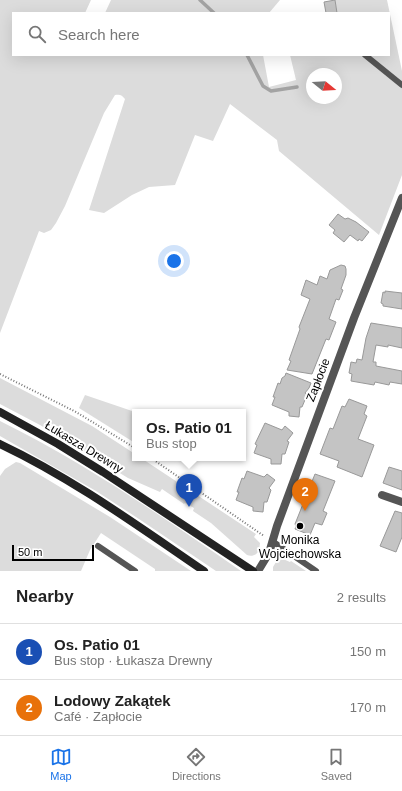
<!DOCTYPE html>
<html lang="en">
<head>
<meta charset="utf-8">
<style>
	:root { --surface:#fff; --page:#f6f6f6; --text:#222; --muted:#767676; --line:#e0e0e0; --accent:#1a73e8 }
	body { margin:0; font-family:Arial,sans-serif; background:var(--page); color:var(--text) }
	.compass { position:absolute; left:306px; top:68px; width:36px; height:36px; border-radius:50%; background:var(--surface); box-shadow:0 4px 16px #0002; rotate:108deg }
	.scale { position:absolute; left:12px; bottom:10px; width:82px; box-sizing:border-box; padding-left:4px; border:2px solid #000; border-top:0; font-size:11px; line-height:14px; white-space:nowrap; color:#000; -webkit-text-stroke:3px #fff; paint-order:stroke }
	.you { position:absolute; left:174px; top:261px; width:14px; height:14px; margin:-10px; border:3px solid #fff; border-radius:50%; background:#1a73e8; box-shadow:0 0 0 6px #1a73e833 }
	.badge { display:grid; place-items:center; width:26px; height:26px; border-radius:50%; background:var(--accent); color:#fff; font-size:13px; font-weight:700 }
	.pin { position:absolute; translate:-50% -33px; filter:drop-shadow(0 1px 2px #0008) }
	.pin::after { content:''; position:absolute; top:21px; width:14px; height:12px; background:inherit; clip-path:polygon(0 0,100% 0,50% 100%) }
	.popup { position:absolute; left:132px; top:409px; width:114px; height:52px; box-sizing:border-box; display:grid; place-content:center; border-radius:0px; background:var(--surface); filter:drop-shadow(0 1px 3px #0005); font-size:13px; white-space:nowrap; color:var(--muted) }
	.popup b { font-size:15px; color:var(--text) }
	.popup::after { content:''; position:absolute; left:50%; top:100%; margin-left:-8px; border:8px solid transparent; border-top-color:var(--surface) }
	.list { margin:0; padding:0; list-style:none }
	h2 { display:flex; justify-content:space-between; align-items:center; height:52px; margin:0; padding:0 16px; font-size:17px }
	h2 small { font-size:13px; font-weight:400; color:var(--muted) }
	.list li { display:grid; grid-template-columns:26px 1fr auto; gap:12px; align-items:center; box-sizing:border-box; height:56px; padding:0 16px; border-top:1px solid var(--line) }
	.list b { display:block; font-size:15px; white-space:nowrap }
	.list p { margin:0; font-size:13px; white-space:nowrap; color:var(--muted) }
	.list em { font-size:13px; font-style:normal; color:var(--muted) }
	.icon { flex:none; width:22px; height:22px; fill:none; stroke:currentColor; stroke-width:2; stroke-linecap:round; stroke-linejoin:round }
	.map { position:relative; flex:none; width:402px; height:571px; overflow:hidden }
	.search { position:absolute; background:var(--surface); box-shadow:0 4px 16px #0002; left:12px; right:12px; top:12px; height:44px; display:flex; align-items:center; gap:10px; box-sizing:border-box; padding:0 14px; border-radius:0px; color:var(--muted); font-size:15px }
	.sheet { height:164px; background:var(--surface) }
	nav { display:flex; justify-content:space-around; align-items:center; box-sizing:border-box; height:56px; border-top:1px solid var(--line); background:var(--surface); font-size:11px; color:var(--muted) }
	nav a { display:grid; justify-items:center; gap:2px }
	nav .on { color:var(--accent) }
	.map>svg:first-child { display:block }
	.green { fill:#dcdcdc; fill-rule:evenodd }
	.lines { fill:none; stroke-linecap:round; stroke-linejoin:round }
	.stream { stroke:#a3a3a3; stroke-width:3.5 }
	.building { fill:#c4c4c4; stroke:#999 }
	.path { stroke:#777; stroke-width:2; stroke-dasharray:1 2; stroke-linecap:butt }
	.service { stroke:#555; stroke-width:6 }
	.minor { stroke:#555; stroke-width:8 }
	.secondary { stroke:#222; stroke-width:8 }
	.poi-dot { fill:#000; stroke:#fff; stroke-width:1.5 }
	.labels { text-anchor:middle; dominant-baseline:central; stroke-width:4; stroke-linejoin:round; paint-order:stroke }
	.street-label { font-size:12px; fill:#000; stroke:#fff }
	.poi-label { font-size:12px; fill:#000; stroke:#fff }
</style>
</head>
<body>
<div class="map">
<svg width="402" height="571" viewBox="0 0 402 571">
	<rect width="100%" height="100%" fill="#fff"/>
	<g class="green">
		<path d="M 0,0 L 91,0 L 85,13 L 13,13 L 13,55 L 263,55 L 269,87 L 296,80 L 290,55 L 361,55 L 402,88 L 402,175 L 379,235 L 279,151 L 277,140 L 230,104 L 213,141 L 195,135 L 175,185 L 149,187 L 132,195 L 104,213 L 89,210 L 125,99 C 122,95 120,94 115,95 L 104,113 L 65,206 L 56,223 L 51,230 L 44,233 L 39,231 L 0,333 ZM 312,74 L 336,74 L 336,98 L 312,98 Z"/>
		<polygon points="111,0 280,0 269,13 105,13"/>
		<polygon points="335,0 387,0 402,71 402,82 369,55 389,55 389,13 337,13"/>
		<path d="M 0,378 L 92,426 L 135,454 L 135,458 L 141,458 L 256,534 L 254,537 L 260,543 L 259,551 C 256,555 252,557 247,555 L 211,523 L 193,511 L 194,508 L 185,503 L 184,504 L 162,489 L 160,492 L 128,478 L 40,425 L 0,404 Z"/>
		<polygon points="85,395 135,412 135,443 79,408"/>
		<path d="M 0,421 C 85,463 163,517 241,571 L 216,571 L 139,519 L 96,491 L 0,436 Z"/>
		<polygon points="16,462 20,463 110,517 191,571 155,571 155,569 101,533 90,550 81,571 0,571 0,476 5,469"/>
		<polygon points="283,559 290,562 291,561 306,571 273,571 273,567 276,562"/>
	</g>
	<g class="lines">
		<g class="stream">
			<polyline points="200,0 214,13"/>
			<polyline points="247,55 263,86 271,91 297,87"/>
		</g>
	</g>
	<g class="building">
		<polygon points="335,0 337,13 326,13 324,2"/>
		<polygon points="338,214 345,219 348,218 356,222 369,232 362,241 359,239 358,241 350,235 344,242 333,233 335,230 329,225"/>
		<polygon points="341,265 345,266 346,269 346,275 341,289 343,290 339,300 336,299 329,319 336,322 329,340 326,339 312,374 287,370 291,361 289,360 300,329 299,327 310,299 301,295 306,280 317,285 320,276 327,279 330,270"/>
		<polygon points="385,291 402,293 402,309 383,306 383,304 381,303 383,292 385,293"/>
		<polygon points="371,323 402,328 402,348 388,345 388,347 376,345 373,362 376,362 376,366 402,371 402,384 390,382 389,385 375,382 374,385 351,381 352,374 349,373 351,362 356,363 357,359 362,360 366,338"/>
		<polygon points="286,373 311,383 309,388 305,393 307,395 302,407 300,407 299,417 289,416 289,412 272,405 275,397 273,397 278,383 280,384 282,378 285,376"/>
		<polygon points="349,399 367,406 364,414 367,416 358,439 374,445 362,477 337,467 339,461 320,454 330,428 333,429 342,406 345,407"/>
		<polygon points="265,423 282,430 285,426 293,433 287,441 289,442 285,454 282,454 281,464 271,464 271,459 254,453 257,445 255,444"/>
		<polygon points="389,467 402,471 402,490 383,483"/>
		<polygon points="247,471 264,477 267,474 275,480 269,488 271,490 267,502 264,502 263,512 253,511 253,507 236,500 239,492 237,492 242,478 244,479"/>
		<polygon points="315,474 335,481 323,511 327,513 322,525 315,523 310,535 295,529 296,526 295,524"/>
		<polygon points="395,511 402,513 402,537 396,552 380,546"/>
	</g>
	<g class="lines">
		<g class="path">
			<polyline points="0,374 76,412 135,448"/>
			<polyline points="151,458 264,536"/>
		</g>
		<g class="service">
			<polyline points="365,55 402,85"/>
			<polyline points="272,541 316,571"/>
			<polyline points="98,546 135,571"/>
		</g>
		<g class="minor">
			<polyline points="382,495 402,502"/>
			<polyline points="258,571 269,553 277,526 354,318 402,198"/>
		</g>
		<g class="secondary">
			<polyline points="0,412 58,444 103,472 253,571"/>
			<path d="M 0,444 C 72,478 138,526 204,571"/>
		</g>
	</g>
	<circle class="poi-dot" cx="300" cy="526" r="4"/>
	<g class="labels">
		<g class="street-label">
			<text transform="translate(318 380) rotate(-69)">Zapłocie</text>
			<text transform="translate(84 447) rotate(31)">Łukasza Drewny</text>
		</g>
		<g class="poi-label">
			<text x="300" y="540">Monika<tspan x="300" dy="14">Wojciechowska</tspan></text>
		</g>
	</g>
</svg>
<svg class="compass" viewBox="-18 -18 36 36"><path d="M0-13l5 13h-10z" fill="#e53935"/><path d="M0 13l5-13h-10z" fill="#767676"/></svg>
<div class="scale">50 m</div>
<div class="you"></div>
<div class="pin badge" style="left:189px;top:507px;background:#1a4fb4">1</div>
<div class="popup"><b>Os. Patio 01</b>Bus stop</div>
<div class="pin badge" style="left:305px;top:511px;background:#e8710a">2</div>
<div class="search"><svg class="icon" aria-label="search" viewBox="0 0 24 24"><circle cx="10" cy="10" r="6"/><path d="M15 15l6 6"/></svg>Search here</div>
</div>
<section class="sheet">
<h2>Nearby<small>2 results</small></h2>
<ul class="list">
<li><span class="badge" style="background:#1a4fb4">1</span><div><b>Os. Patio 01</b><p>Bus stop · Łukasza Drewny</p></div><em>150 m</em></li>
<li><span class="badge" style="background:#e8710a">2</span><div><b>Lodowy Zakątek</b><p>Café · Zapłocie</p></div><em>170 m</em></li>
</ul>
</section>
<nav>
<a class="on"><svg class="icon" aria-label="map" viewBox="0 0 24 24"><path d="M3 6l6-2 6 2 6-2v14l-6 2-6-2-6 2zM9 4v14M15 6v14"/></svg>Map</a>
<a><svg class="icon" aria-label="directions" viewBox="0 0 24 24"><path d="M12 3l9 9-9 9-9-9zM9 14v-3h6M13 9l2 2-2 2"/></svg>Directions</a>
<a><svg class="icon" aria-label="saved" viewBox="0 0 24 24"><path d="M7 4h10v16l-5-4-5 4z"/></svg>Saved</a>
</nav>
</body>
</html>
